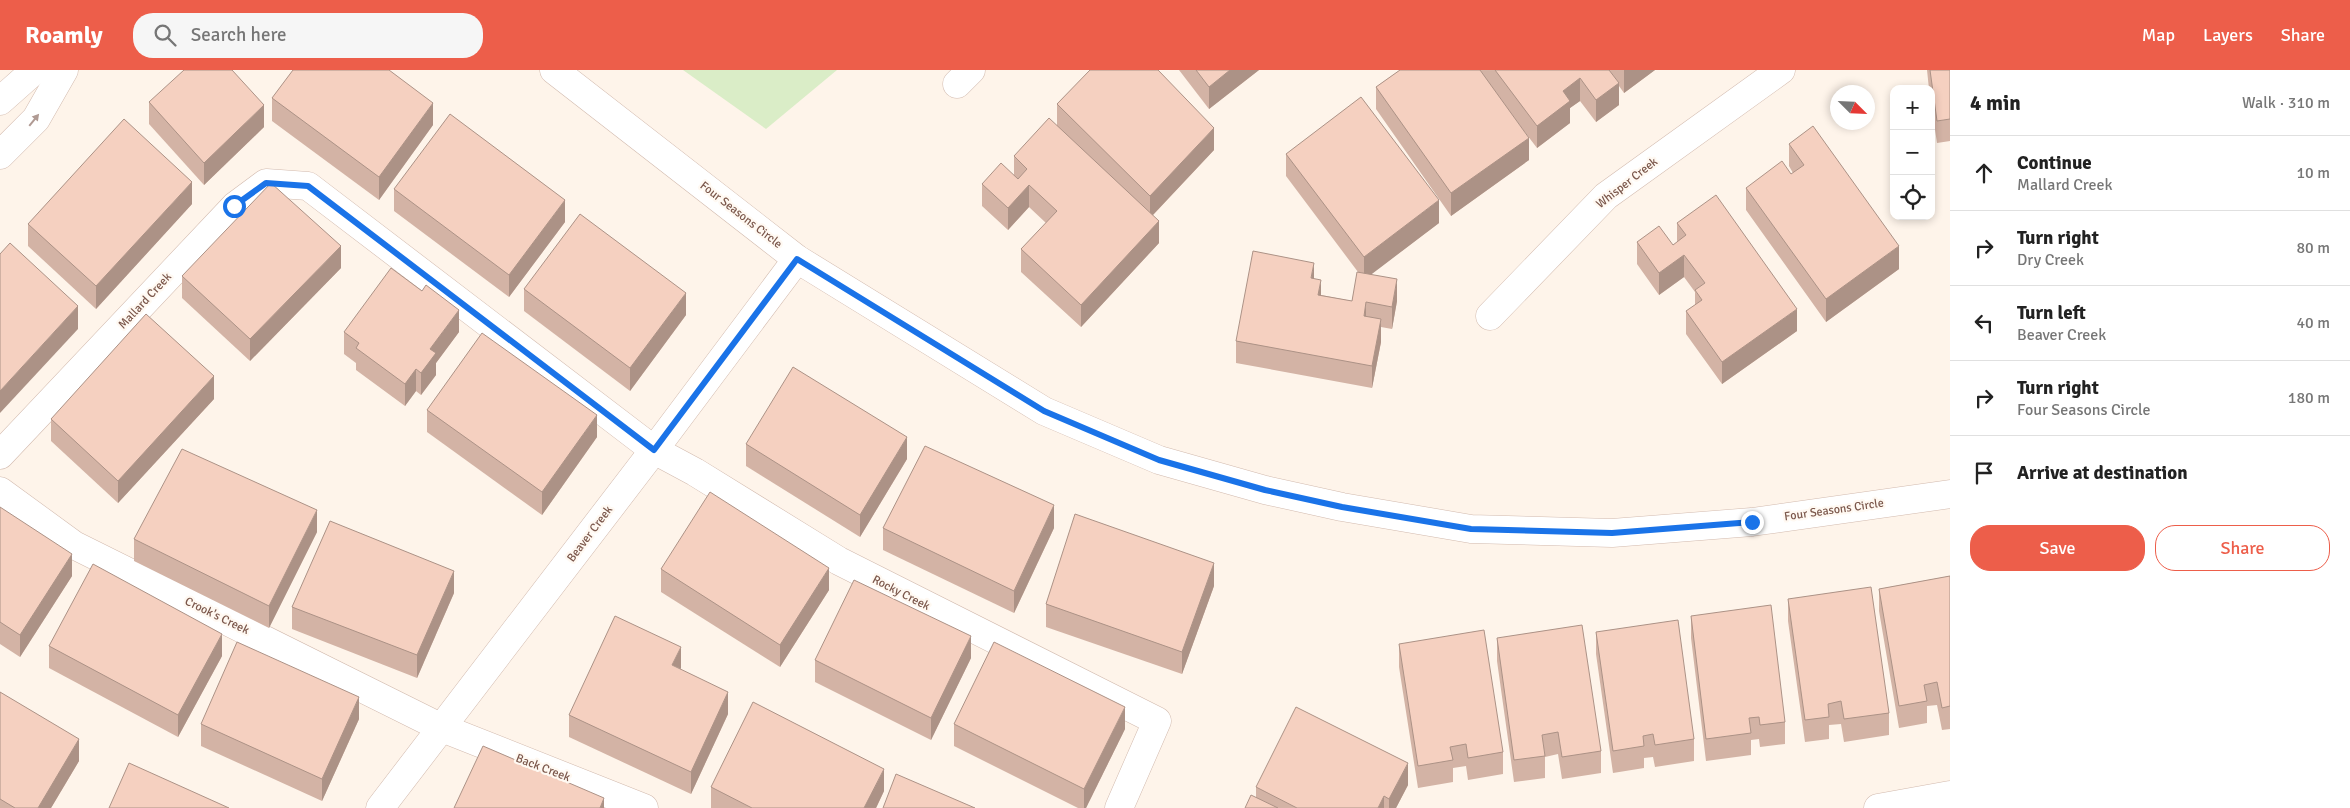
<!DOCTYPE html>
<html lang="en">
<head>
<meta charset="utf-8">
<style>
	:root { --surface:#fff; --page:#f6f6f6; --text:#222; --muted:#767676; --line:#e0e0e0; --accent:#ed5e4a }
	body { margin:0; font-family:Signika,sans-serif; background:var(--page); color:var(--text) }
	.controls { position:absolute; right:15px; top:15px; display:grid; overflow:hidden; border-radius:10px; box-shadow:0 2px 8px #0003 }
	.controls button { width:45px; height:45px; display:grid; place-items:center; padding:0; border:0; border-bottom:1px solid var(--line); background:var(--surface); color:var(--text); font:25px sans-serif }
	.compass { position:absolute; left:1830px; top:15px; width:45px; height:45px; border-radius:50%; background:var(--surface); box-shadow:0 2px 8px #0003; rotate:114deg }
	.stop { position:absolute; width:15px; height:15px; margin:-11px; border:4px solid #1a73e8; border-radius:50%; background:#fff }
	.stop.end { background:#1a73e8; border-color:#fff; box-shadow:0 1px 5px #0008 }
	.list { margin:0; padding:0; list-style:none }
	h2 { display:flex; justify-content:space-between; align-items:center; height:65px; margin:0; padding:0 20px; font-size:21px }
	h2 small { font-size:16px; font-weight:400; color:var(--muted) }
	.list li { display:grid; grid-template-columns:32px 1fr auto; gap:15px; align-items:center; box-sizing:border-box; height:75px; padding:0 20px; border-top:1px solid var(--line) }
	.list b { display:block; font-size:19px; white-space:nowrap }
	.list p { margin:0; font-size:16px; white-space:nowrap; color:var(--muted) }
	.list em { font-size:16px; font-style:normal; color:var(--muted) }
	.actions { display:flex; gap:10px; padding:15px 20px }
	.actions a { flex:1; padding:11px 0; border:1px solid var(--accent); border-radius:20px; text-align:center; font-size:18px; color:var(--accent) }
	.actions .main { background:var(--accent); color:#fff }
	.icon { flex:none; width:28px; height:28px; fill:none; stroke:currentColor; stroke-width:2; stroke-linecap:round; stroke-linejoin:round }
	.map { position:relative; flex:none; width:1950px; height:738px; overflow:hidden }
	header { display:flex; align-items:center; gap:30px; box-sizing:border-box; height:70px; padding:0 25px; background:var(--accent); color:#fff }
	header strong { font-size:24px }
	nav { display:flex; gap:28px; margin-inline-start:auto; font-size:18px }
	.search { width:350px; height:45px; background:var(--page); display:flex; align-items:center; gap:12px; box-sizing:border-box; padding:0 18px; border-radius:20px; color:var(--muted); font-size:19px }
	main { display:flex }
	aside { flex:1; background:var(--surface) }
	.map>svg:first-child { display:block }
	.green { fill:#daedc7 }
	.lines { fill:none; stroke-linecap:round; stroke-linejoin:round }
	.minor-casing { stroke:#d2baae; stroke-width:29 }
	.minor { stroke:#fff; stroke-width:28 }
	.wall { fill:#d3b3a5 }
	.shaded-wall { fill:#ac9286 }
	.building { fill:#f5d0c0; stroke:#ac9286 }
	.oneway { fill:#b09a93 }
	.route { stroke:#1a73e8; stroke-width:6 }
	.labels { text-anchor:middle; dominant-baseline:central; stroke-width:4.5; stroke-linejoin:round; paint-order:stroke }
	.street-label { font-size:12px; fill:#7b574b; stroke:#fff9f2 }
</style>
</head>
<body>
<header>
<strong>Roamly</strong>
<div class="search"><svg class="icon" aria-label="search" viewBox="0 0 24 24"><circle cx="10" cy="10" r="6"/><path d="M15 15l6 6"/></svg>Search here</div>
<nav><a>Map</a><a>Layers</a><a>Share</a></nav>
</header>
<main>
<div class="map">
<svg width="1950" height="738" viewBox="0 0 1950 738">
	<rect width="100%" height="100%" fill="#fef4ea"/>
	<polygon class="green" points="683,0 837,0 766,59"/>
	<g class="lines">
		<g class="minor-casing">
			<g id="minor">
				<polyline points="554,0 797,189 1044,341 1159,390 1265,420 1342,437 1471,459 1612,463 1752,452 1950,424"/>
				<polyline points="957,14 971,0"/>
				<polyline points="0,31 35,0"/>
				<polyline points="0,85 36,49 64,0"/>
				<polyline points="1490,246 1606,126 1781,0"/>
				<polyline points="0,385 235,136 266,113 308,116 654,380 695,402 839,491 1157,651 1119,738"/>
				<polyline points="0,421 74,475 442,658 644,738"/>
				<polyline points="380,738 654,380 797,189"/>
				<polyline points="1878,738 1950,725"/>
			</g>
		</g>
		<use href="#minor" class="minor"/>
	</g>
	<g class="wall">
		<polygon points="1179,0 1259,0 1209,39"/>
		<polygon points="1400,0 1655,0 1624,23 1619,16 1619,35 1596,52 1580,31 1570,38 1570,53 1537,78 1514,48 1529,90 1451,146 1376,39 1376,17"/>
		<polygon points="1927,0 1950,0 1950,71 1937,73 1931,33 1931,19 1929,19"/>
		<polygon points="272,28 433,55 379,130 272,51"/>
		<polygon points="149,32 264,57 204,115 149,54"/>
		<polygon points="1057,34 1214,80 1153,145 1159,173 1081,257 1021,202 1021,179 1046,153 1029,137 1008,160 982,136 982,114 1014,105 1014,86 1057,55"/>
		<polygon points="1789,74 1899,199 1826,252 1746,140 1746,118 1791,104 1793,103 1789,96"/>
		<polygon points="1286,84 1439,153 1371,204 1397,231 1392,259 1381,257 1381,272 1372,318 1236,293 1236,271 1314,209 1321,225 1352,231 1358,202 1286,106"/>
		<polygon points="394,119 565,152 509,227 394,141"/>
		<polygon points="192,134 96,239 28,176 28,154"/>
		<polygon points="1677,153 1797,261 1722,314 1686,264 1686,241 1695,235 1695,222 1684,207 1659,225 1637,194 1637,172 1673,175 1677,172"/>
		<polygon points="341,198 250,291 182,228 182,206"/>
		<polygon points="524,219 686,245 630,321 524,241"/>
		<polygon points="344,262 459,262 436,293 436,305 421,325 416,321 405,336 356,300 356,293 344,284"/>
		<polygon points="214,329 118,433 51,371 51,349"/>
		<polygon points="427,340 597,367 542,445 427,362"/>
		<polygon points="746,374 907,389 860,467 746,396"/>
		<polygon points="0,437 72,506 20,587 0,574"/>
		<polygon points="883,458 1054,458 1014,543 883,480"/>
		<polygon points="317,462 269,558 134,491 134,469"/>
		<polygon points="661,499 829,520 780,597 661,522"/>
		<polygon points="1950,506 1950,659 1942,660 1937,635 1927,636 1927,653 1899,658 1879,541 1879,519"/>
		<polygon points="1214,516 1182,604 1046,557 1046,534"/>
		<polygon points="454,523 417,608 292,559 292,537"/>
		<polygon points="1788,529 1889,643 1889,665 1844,672 1841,654 1829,655 1829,669 1805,672 1788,551"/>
		<polygon points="1691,546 1785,652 1785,674 1760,677 1759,669 1751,670 1751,685 1706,691 1691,568"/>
		<polygon points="1596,562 1694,669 1694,691 1655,697 1653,687 1644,688 1644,698 1613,703 1596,584"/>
		<polygon points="1497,568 1601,681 1601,703 1562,709 1558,684 1545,687 1545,708 1514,712 1497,591"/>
		<polygon points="1399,574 1503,682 1503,704 1468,710 1466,696 1453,698 1453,712 1418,718 1399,597"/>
		<polygon points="49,576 222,586 178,667 49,598"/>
		<polygon points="971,588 931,670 815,612 815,590"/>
		<polygon points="680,599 728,644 691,724 569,667 569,645"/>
		<polygon points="0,622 79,691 51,738 0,738"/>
		<polygon points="359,649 322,731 201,676 201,654"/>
		<polygon points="954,654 1125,659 1086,738 1078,738 954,676"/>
		<polygon points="1408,715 1396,738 1245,738 1256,727 1256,717"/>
		<polygon points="711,717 884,721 876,738 711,738"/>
	</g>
	<g class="shaded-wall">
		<polygon points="1230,0 1259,0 1209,39 1209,17"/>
		<polygon points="1624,0 1655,0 1624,23"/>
		<polygon points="1580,8 1580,31 1570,38 1570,53 1537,78 1537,56 1563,21"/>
		<polygon points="1619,13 1619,35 1596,52 1596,30"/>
		<polygon points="433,33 433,55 379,130 379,107"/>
		<polygon points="264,35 264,57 204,115 204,93"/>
		<polygon points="1214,58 1214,80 1150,148 1150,126"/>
		<polygon points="1529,68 1529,90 1451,146 1451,123"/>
		<polygon points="192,112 192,134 96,239 96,216"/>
		<polygon points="1029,115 1029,137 1008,160 1008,138"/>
		<polygon points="565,130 565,152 509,227 509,205"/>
		<polygon points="1439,130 1439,153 1364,210 1364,187"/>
		<polygon points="1159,151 1159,173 1081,257 1081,235"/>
		<polygon points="341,176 341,198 250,291 250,269"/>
		<polygon points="1899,176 1899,199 1826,252 1826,229"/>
		<polygon points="1684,185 1684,207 1659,225 1659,203"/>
		<polygon points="1314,193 1314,215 1311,208"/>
		<polygon points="1397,209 1397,231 1392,259 1392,237"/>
		<polygon points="1321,210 1321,232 1318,225"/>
		<polygon points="686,223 686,245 630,321 630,298"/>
		<polygon points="1366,232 1366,254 1364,246"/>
		<polygon points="78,236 78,259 0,343 0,321"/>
		<polygon points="1797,239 1797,261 1722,314 1722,292"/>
		<polygon points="459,240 459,262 436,293 436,305 421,325 421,303 430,279"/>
		<polygon points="1381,249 1381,272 1372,318 1372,296"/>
		<polygon points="416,299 416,321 405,336 405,314"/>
		<polygon points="214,306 214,329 118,433 118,411"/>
		<polygon points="597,345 597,367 542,445 542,422"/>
		<polygon points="907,367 907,389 860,467 860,445"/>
		<polygon points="1054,435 1054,458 1014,543 1014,521"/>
		<polygon points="317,440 317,462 269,558 269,536"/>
		<polygon points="72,484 72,506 20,587 20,565"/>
		<polygon points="1214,493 1214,516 1182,604 1182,582"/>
		<polygon points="829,498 829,520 780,597 780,575"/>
		<polygon points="454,501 454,523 417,608 417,585"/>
		<polygon points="222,564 222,586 178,667 178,645"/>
		<polygon points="971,566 971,588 931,670 931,648"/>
		<polygon points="681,577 681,599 672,595"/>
		<polygon points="728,622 728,644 691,724 691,702"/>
		<polygon points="359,627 359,649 322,731 322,709"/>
		<polygon points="1125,637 1125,659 1086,738 1084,738 1084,719"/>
		<polygon points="79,669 79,691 51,738 38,738"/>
		<polygon points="1408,693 1408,715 1396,738 1389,738 1389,729"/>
		<polygon points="884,699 884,721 876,738 864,738"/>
		<polygon points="1384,726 1384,738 1378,738"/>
		<polygon points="604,728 604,738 600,738"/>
	</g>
	<g class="building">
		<polygon points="184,0 232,0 264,35 204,93 149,32"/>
		<polygon points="293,0 389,0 433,33 379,107 272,28"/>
		<polygon points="1090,0 1158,0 1214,58 1150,126 1057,34"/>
		<polygon points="1196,0 1230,0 1209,17"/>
		<polygon points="1400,0 1480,0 1529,68 1451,123 1376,17"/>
		<polygon points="1495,0 1609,0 1619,13 1596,30 1580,8 1563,21 1570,31 1537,56"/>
		<polygon points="1930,0 1950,0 1950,49 1937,51"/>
		<polygon points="1361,27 1439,130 1364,187 1286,84"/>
		<polygon points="450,44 565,130 509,205 394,119"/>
		<polygon points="1049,48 1159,151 1081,235 1021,179 1057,141 1029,115 1008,138 982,114 1001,93 1018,109 1027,99 1014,86"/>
		<polygon points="124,49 192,112 96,216 28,154"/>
		<polygon points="1813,56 1899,176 1826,229 1746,118 1782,91 1791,104 1804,95 1789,74"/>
		<polygon points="271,113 341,176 250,269 182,206"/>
		<polygon points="1716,125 1797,239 1722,292 1686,241 1702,230 1695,220 1705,213 1684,185 1659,203 1637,172 1659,156 1673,175 1686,165 1677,153"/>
		<polygon points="580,144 686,223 630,298 524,219"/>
		<polygon points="10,173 78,236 0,321 0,184"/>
		<polygon points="1253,181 1314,193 1311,208 1321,210 1318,225 1352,231 1357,202 1397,209 1392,237 1366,232 1364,246 1381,249 1372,296 1236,271"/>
		<polygon points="391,198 422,221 426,215 459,240 430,279 436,283 421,303 416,299 405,314 356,278 359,273 344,262"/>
		<polygon points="146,244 214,306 118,411 51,349"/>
		<polygon points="482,263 597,345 542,422 427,340"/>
		<polygon points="793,297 907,367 860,445 746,374"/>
		<polygon points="925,376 1054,435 1014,521 883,458"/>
		<polygon points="182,379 317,440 269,536 134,469"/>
		<polygon points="710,422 829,498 780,575 661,499"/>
		<polygon points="0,437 72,484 20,565 0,552"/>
		<polygon points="1075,444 1214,493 1182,582 1046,534"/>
		<polygon points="330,451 454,501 417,585 292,537"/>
		<polygon points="93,494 222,564 178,645 49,576"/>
		<polygon points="1950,506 1950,636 1942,638 1937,612 1924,615 1927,631 1899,636 1879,519"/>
		<polygon points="854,510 971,566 931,648 815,590"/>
		<polygon points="1871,517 1889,643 1844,649 1841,631 1828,634 1829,647 1805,650 1788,529"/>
		<polygon points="1771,535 1785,652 1760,655 1759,647 1749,648 1751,663 1706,669 1691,546"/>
		<polygon points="615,546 681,577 672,595 728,622 691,702 569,645"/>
		<polygon points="1678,550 1694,669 1655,675 1653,664 1643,666 1644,676 1613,681 1596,562"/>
		<polygon points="1582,555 1601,681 1562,687 1558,662 1542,665 1545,686 1514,690 1497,568"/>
		<polygon points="1484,560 1503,682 1468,688 1466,674 1450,677 1453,690 1418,696 1399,574"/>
		<polygon points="237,572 359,627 322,709 201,654"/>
		<polygon points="994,572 1125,637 1084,719 954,654"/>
		<polygon points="0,622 79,669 38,738 15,738 0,729"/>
		<polygon points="753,632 884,699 864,738 752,738 711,717"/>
		<polygon points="1296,637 1408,693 1389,729 1384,726 1378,738 1297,738 1256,717"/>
		<polygon points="483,676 604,728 600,738 454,738"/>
		<polygon points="129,693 229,738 109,738"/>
		<polygon points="896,704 975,738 883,738"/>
		<polygon points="1251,725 1278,738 1245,738"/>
	</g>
	<defs><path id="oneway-solid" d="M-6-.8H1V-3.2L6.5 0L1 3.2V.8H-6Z" transform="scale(1.25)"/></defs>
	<use class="oneway" href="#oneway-solid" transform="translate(34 50) rotate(-51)"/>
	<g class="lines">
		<polyline class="route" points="234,136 266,113 308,116 654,380 797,189 1044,341 1159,390 1265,420 1342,437 1471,459 1612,463 1752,452"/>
	</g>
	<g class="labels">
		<g class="street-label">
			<text transform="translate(1627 113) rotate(-38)">Whisper Creek</text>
			<text transform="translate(741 145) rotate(38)">Four Seasons Circle</text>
			<text transform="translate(145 231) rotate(-47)">Mallard Creek</text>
			<text transform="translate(1834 440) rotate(-8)">Four Seasons Circle</text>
			<text transform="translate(590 464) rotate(-53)">Beaver Creek</text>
			<text transform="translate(901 523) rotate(27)">Rocky Creek</text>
			<text transform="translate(217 546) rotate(26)">Crook's Creek</text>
			<text transform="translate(543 698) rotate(21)">Back Creek</text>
		</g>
	</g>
</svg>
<div class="controls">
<button>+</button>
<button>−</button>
<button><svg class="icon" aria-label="locate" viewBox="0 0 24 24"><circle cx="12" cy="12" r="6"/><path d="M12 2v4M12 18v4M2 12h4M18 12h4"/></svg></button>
</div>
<svg class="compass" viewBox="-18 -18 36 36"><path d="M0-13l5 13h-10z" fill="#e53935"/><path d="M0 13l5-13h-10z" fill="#767676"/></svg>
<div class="stop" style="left:234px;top:136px"></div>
<div class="stop end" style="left:1752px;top:452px"></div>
</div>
<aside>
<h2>4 min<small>Walk · 310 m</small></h2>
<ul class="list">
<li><svg class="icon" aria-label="ahead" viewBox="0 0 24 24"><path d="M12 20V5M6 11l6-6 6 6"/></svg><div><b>Continue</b><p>Mallard Creek</p></div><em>10 m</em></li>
<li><svg class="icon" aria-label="right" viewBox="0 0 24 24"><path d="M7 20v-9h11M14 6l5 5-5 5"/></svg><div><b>Turn right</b><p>Dry Creek</p></div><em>80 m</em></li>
<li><svg class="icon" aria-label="left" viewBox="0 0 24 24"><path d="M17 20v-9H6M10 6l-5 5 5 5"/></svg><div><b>Turn left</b><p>Beaver Creek</p></div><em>40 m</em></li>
<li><svg class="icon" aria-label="right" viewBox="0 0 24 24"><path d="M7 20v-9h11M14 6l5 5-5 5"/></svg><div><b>Turn right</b><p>Four Seasons Circle</p></div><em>180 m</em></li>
<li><svg class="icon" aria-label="arrive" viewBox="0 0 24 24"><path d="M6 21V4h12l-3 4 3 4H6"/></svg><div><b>Arrive at destination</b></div></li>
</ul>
<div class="actions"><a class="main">Save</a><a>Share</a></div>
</aside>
</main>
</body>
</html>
